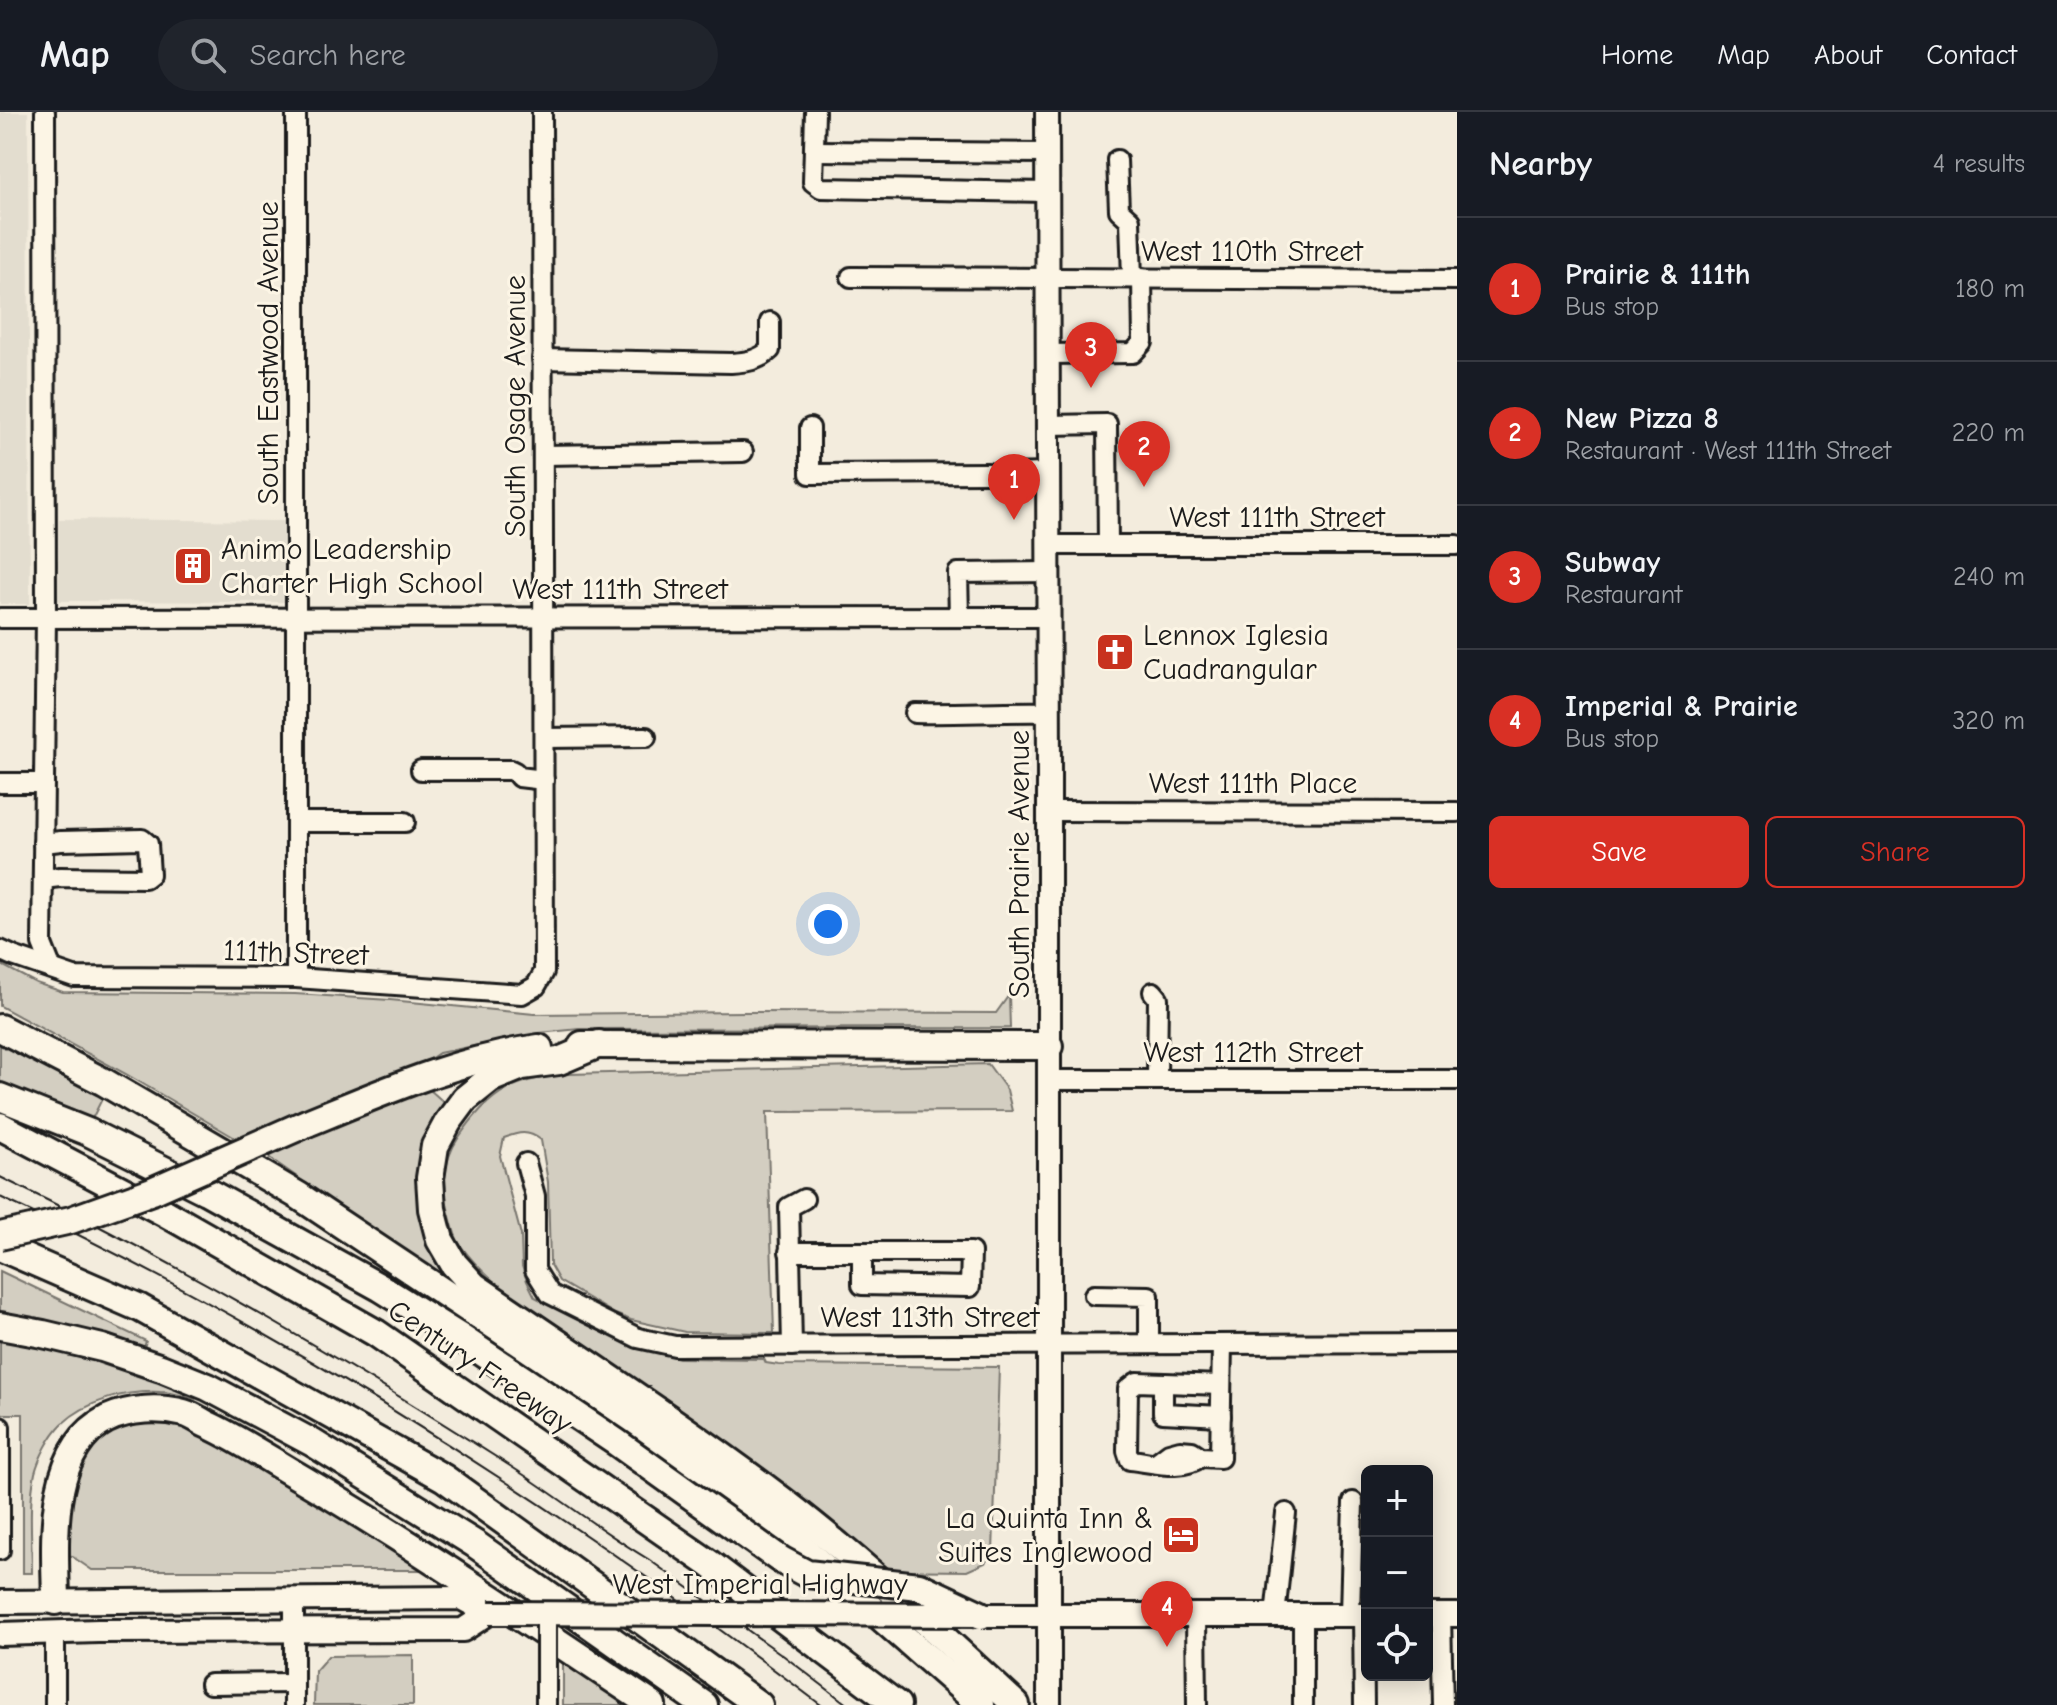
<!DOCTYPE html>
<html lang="en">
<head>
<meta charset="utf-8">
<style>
	:root { --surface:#171b24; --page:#20242c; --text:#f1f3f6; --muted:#9ea1a6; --line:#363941; --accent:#d93025 }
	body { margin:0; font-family:"Comic Neue",sans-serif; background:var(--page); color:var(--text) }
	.controls { position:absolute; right:24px; bottom:24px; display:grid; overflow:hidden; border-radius:12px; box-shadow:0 4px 20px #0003 }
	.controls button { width:72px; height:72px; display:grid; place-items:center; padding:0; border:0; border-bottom:2px solid var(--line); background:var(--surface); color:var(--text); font:40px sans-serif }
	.you { position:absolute; left:828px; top:812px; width:28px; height:28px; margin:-20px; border:6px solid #fff; border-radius:50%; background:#1a73e8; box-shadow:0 0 0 12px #1a73e833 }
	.badge { display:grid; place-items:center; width:52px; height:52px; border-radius:50%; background:var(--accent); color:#fff; font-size:26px; font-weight:700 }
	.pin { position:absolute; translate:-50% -66px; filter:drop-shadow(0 2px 4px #0008) }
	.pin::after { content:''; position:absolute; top:42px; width:28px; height:24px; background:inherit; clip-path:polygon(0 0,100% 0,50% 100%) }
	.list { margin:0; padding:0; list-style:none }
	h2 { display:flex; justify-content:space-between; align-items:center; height:104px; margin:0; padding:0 32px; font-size:34px }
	h2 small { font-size:26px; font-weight:400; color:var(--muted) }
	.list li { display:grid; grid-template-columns:52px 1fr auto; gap:24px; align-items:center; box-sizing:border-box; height:144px; padding:0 32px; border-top:2px solid var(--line) }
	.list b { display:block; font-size:30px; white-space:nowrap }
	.list p { margin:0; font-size:26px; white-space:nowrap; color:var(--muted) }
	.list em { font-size:26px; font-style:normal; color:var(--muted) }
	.actions { display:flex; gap:16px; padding:24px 32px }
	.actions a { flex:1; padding:18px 0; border:2px solid var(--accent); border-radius:12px; text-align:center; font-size:28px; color:var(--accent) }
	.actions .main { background:var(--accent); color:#fff }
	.icon { flex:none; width:44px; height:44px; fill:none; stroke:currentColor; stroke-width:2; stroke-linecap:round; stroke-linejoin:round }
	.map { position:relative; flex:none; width:1457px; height:1593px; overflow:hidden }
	header { display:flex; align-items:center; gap:48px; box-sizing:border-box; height:112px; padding:0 40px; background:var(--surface); border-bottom:2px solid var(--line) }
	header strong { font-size:38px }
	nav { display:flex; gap:44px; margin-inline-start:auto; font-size:28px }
	.search { width:560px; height:72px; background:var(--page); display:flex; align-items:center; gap:20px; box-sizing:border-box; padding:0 28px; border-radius:44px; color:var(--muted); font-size:30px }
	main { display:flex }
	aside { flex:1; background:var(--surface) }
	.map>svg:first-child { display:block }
	.built { fill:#e3ddcf }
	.green { fill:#d3cec1; stroke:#78756e; stroke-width:2 }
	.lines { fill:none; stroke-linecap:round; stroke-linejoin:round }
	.minor-casing { stroke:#1c1c1c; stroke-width:24 }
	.major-casing { stroke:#1c1c1c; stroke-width:28 }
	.highway-casing { stroke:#1c1c1c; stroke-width:32 }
	.minor { stroke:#fcf5e5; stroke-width:18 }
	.major { stroke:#fcf5e5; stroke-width:22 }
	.highway { stroke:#fcf5e5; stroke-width:26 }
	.tram { stroke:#1c1c1c; stroke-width:2 }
	.minor-bridge-casing { stroke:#1c1c1c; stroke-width:24; stroke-linecap:butt }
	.major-bridge-casing { stroke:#1c1c1c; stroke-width:28; stroke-linecap:butt }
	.highway-bridge-casing { stroke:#1c1c1c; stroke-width:32; stroke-linecap:butt }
	.minor-bridge { stroke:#fcf5e5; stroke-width:18 }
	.major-bridge { stroke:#fcf5e5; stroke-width:22 }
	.highway-bridge { stroke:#fcf5e5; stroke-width:26 }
	.labels { text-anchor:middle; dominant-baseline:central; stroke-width:6; stroke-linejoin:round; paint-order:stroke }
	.street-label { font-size:30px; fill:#1c1c1c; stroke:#fcf5e5 }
	.poi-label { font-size:30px; fill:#1c1c1c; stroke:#fcf5e5; text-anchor:start }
</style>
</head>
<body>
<header>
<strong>Map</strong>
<div class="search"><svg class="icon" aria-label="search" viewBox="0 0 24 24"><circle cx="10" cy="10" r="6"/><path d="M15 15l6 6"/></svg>Search here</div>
<nav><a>Home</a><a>Map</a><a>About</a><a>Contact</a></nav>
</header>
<main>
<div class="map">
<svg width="1457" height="1593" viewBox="0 0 1457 1593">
	<rect width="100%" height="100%" fill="#f3ecdd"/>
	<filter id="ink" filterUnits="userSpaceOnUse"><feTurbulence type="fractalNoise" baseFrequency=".0125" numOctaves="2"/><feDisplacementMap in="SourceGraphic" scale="16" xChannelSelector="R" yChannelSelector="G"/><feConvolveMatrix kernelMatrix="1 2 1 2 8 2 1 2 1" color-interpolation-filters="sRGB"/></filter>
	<g filter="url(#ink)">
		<g class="built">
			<polygon points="0,0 28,0 30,492 0,492"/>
			<polygon points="59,407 285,409 285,490 58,489"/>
		</g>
		<g class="green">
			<polygon points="0,852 36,871 63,880 295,882 390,888 534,902 747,900 996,901 1009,883 1010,916 580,917 539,921 439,941 427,949 301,999 237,1027 126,962 0,894"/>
			<polygon points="0,927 104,983 91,1009 0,972"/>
			<path d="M 988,952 L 1007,978 L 1012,999 L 767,1000 L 774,1221 L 685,1220 L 631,1208 L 615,1202 L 559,1169 L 550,1153 L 548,1070 L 541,1028 C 528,1018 519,1020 504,1026 L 500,1044 L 521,1123 L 522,1154 L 527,1169 L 535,1185 L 608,1223 L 679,1246 L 764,1247 L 766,1251 L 779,1253 L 999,1255 L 993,1441 L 985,1451 L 967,1459 L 881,1458 C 849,1417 804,1387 762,1357 C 701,1313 639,1271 577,1229 C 536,1202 491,1175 461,1134 C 456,1128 454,1119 452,1112 C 443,1082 440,1052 459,1025 C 492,977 512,969 568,962 Z"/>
			<path d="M 429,977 L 448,994 C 433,1030 409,1068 421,1107 C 426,1125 437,1142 446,1158 L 439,1164 L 267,1044 L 278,1038 Z"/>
			<polygon points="0,1159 146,1229 143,1239 0,1203"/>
			<path d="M 0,1226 L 75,1239 L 143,1263 L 196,1287 C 184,1284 172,1280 160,1280 C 127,1278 86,1289 62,1312 C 50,1324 39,1346 35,1361 C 28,1393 32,1429 32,1461 L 23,1461 L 23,1302 L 0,1302 Z"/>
			<polygon points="149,1306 183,1313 207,1324 428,1458 92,1458 67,1441 63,1425 76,1348 107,1318"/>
			<polygon points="413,1543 413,1593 314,1593 315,1559 328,1544"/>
			<polygon points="568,1545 602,1577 625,1593 563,1593 563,1549"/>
		</g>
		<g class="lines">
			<g class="minor-casing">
				<g id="minor">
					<polyline points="45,0 46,505 42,832 52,857"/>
					<polyline points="296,0 296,866"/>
					<polyline points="815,0 813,70 821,76 1047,80"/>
					<polyline points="814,39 1047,41"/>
					<polyline points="1117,48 1119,98 1130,108 1132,166"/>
					<polyline points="851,165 1457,168"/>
					<polyline points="1048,242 1133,241 1143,230 1142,166"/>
					<path d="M 542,247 L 731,251 C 746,250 758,249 770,238 L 770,210"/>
					<polyline points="1048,313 1107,312 1108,433"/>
					<polyline points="810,316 810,362 988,361"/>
					<polyline points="543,343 743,340"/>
					<polyline points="1005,362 1048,361"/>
					<polyline points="1048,433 1457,433"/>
					<polyline points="959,505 958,461 1049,460"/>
					<polyline points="0,506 1049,505"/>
					<path d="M 915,601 C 959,602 1004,599 1049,600"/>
					<polyline points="544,626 646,625"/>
					<polyline points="421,658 511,658 515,660 519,665 544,668"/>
					<polyline points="0,671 44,671"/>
					<polyline points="1049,699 1457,700"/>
					<polyline points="296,710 405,710"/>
					<polyline points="43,767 60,765 145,766 150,762 148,732 142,727 61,729 43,731"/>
					<polyline points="0,838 13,844 74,865 296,866 522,882 536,874 544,860 542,0"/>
					<polyline points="1153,880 1158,886 1157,968"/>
					<polyline points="1049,968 1457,968"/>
					<polyline points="526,1051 535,1084 535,1158 550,1182 638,1226 675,1234 1457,1231"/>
					<path d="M 789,1140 C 850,1140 910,1140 971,1140 L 970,1175 L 862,1173 L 862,1140"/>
					<polyline points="1094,1183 1149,1184 1149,1232"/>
					<polyline points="792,1234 789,1095 804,1087"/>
					<polyline points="1163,1271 1163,1301 1221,1304"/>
					<polyline points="0,1315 0,1438"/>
					<path d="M 1201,1345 C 1181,1360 1153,1350 1130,1348 L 1127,1339 L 1128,1277 L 1137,1270 L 1221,1273"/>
					<polyline points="1157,1350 1169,1341 1180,1338 1192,1339 1201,1345 1220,1346 1222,1232"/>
					<polyline points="294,1487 294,1593"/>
					<polyline points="1350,1503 1353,1390"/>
					<polyline points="1363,1503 1364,1593"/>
					<polyline points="1441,1503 1443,1593"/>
					<polyline points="1196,1504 1197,1593"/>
					<polyline points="1275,1504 1286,1401"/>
					<polyline points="1303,1504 1303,1593"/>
					<polyline points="210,1572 294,1571"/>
					<polyline points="55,1593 55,1519"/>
					<polyline points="546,1593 546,1546"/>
				</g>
			</g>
			<g class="major-casing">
				<g id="major">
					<polyline points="1047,0 1049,662 1049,1593"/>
					<polyline points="0,1490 461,1486 489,1501 463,1518 98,1519 0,1522"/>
					<polyline points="981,1503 1367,1503"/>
					<polyline points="1427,1503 1457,1503"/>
				</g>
			</g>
			<g class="highway-casing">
				<g id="highway">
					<polyline points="0,916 104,970 299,1084 608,1290 754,1394 981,1593"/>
					<path d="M 599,932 L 559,949 L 522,954 L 490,967 L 465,987 L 448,1010 L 435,1034 L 430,1066 L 432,1097 L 440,1128 L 454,1152 L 474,1174 C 577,1245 683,1313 783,1389 C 865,1452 941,1523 1016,1593"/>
					<polyline points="582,933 1049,934"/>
					<polyline points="0,985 88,1020 206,1079 381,1176 461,1226"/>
					<path d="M 307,1011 C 383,980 457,947 539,936"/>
					<polyline points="0,1014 167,1102 376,1221 710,1452 897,1593"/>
					<polyline points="0,1135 140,1196 444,1366 759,1593"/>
					<polyline points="0,1214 43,1222 102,1236 161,1256 208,1275 313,1331 475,1432 704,1593"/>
					<path d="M 56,1489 C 55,1432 46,1338 107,1307 C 130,1296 160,1295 184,1301 C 192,1303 199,1308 206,1312 C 239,1327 270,1348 301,1366 C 421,1437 536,1516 652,1593"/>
				</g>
			</g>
			<use href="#minor" class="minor"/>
			<use href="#major" class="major"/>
			<use href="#highway" class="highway"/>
			<g class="tram">
				<path d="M 0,1065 C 175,1149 343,1247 507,1352 C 555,1382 599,1418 648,1447 L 784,1544 L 848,1593"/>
				<path d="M 0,1085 C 292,1222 565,1398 821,1593"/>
			</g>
			<g class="minor-bridge-casing">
				<polyline id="minor-bridge" points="546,1546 546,1502"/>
			</g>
			<g class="major-bridge-casing">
				<polyline id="major-bridge" points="489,1501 980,1503"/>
			</g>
			<g class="highway-bridge-casing">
				<g id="highway-bridge">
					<polyline points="0,1124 71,1108 152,1079 307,1011"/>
					<polyline points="461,1226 616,1330 781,1448 807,1462 919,1474 981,1503"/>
				</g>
			</g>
			<use href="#minor-bridge" class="minor-bridge"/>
			<use href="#major-bridge" class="major-bridge"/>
			<use href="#highway-bridge" class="highway-bridge"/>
		</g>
	</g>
	<defs>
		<g id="building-square" transform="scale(2)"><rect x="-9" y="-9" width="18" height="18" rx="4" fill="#c8321e" stroke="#fcf5e5"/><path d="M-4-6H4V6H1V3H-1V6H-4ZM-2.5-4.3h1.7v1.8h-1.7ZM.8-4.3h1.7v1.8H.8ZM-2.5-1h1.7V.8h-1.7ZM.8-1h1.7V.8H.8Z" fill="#fff"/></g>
		<g id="church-square" transform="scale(2)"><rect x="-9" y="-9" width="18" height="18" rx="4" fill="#c8321e" stroke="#fcf5e5"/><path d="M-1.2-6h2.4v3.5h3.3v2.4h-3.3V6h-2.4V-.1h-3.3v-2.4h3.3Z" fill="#fff"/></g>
		<g id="hotel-square" transform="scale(2)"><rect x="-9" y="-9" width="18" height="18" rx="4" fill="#c8321e" stroke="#fcf5e5"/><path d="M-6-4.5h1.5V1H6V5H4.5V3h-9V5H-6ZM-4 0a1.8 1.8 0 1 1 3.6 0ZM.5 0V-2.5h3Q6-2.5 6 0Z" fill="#fff"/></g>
	</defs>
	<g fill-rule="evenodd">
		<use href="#building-square" x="193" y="454"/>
		<use href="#church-square" x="1115" y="540"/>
		<use href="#hotel-square" x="1181" y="1423"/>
	</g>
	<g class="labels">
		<g class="street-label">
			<text x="1252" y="139">West 110th Street</text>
			<text transform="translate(268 241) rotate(-90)">South Eastwood Avenue</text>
			<text transform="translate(515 294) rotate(-90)">South Osage Avenue</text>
			<text x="1277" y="405">West 111th Street</text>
			<text x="620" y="477">West 111th Street</text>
			<text x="1253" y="671">West 111th Place</text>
			<text transform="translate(1019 752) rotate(-90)">South Prairie Avenue</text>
			<text transform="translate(296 841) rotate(2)">111th Street</text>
			<text x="1253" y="940">West 112th Street</text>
			<text x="930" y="1205">West 113th Street</text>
			<text transform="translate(480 1255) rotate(34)">Century Freeway</text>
			<text x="760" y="1472">West Imperial Highway</text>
		</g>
		<g class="poi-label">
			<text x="221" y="437">Animo Leadership<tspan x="221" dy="34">Charter High School</tspan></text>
			<text x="1143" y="523">Lennox Iglesia<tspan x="1143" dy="34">Cuadrangular</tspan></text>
			<text x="1153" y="1406" text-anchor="end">La Quinta Inn &amp;<tspan x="1153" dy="34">Suites Inglewood</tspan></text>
		</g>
	</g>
</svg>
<div class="controls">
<button>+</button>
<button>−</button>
<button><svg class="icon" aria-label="locate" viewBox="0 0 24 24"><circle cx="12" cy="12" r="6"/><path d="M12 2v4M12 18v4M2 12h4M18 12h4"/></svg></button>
</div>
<div class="you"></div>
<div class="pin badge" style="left:1014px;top:408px">1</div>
<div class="pin badge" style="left:1144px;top:375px">2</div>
<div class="pin badge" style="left:1091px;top:276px">3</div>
<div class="pin badge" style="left:1167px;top:1535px">4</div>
</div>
<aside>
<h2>Nearby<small>4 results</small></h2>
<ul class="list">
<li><span class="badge">1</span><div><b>Prairie &amp; 111th</b><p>Bus stop</p></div><em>180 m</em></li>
<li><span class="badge">2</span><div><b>New Pizza 8</b><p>Restaurant · West 111th Street</p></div><em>220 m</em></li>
<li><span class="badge">3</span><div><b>Subway</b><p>Restaurant</p></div><em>240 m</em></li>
<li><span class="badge">4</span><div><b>Imperial &amp; Prairie</b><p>Bus stop</p></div><em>320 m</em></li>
</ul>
<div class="actions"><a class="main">Save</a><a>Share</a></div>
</aside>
</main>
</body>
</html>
